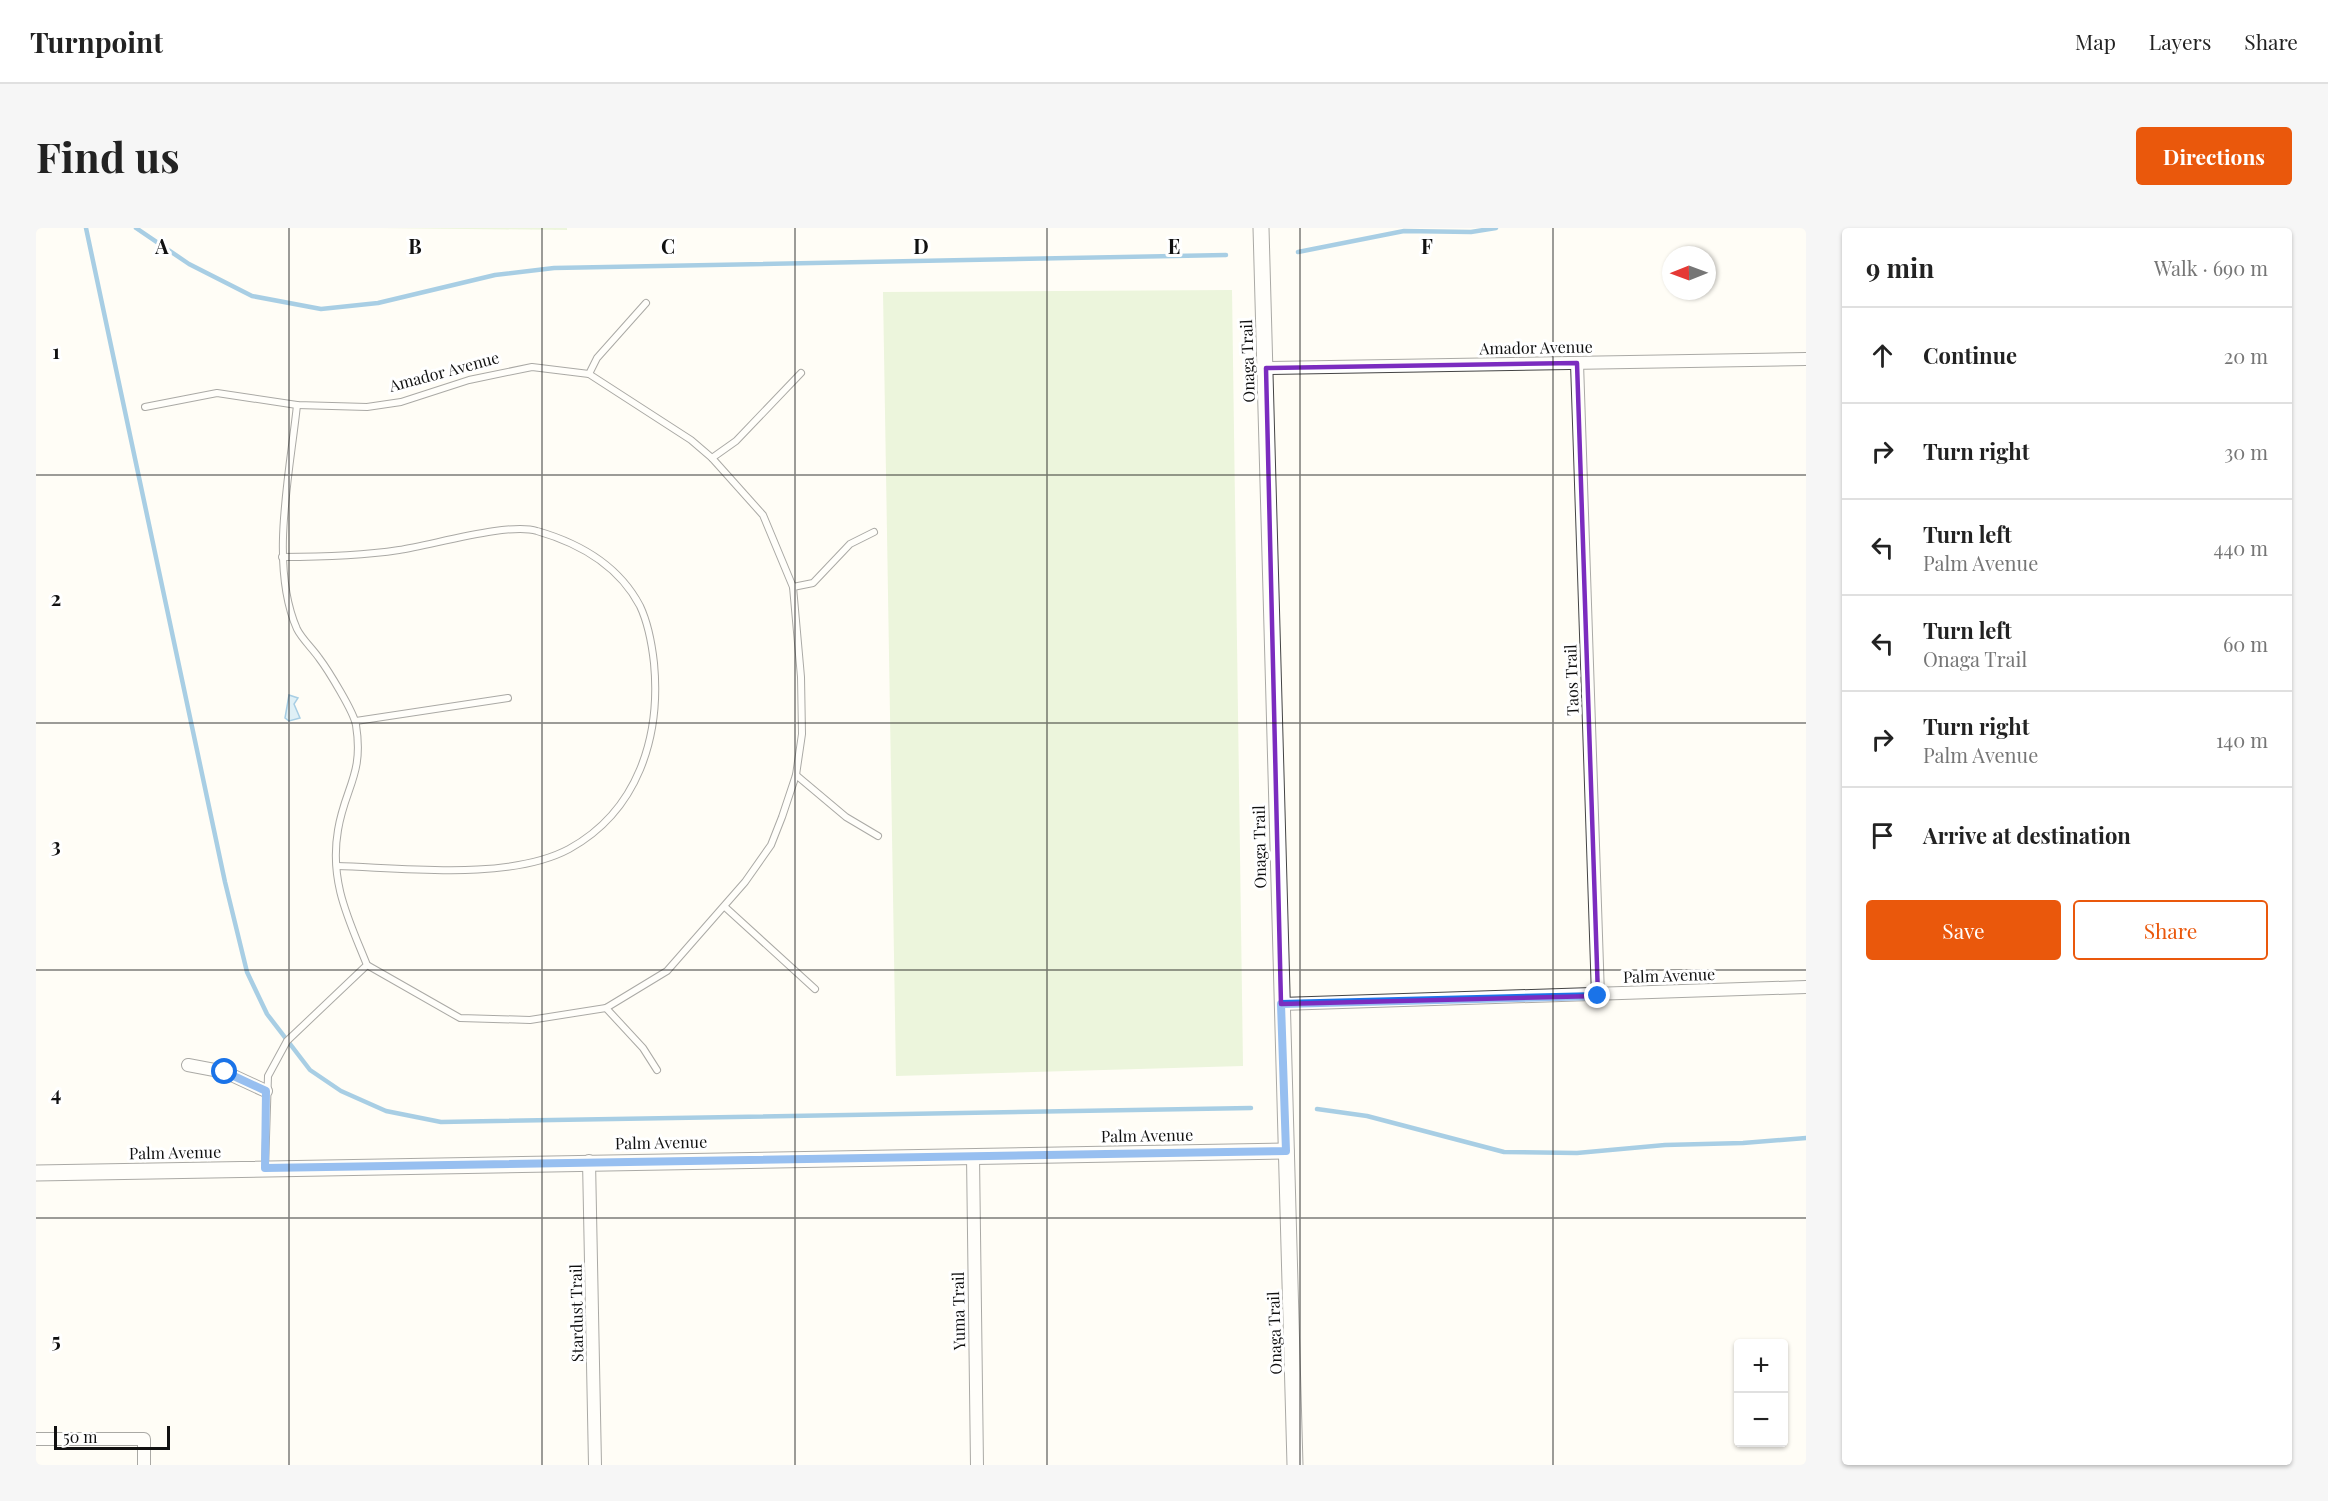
<!DOCTYPE html>
<html lang="en">
<head>
<meta charset="utf-8">
<style>
	:root { --surface:#fff; --page:#f6f6f6; --text:#222; --muted:#767676; --line:#e0e0e0; --accent:#ea580c }
	body { margin:0; font-family:"Playfair Display",serif; background:var(--page); color:var(--text) }
	.controls { position:absolute; right:18px; bottom:18px; display:grid; overflow:hidden; border-radius:6px; box-shadow:0 2px 4px #0004 }
	.controls button { width:54px; height:54px; display:grid; place-items:center; padding:0; border:0; border-bottom:2px solid var(--line); background:var(--surface); color:var(--text); font:30px sans-serif }
	.compass { position:absolute; left:1626px; top:18px; width:54px; height:54px; border-radius:50%; background:var(--surface); box-shadow:0 2px 4px #0004; rotate:269deg }
	.scale { position:absolute; left:18px; bottom:15px; width:116px; box-sizing:border-box; padding-left:6px; border:3px solid #111; border-top:0; font-size:16px; line-height:21px; white-space:nowrap; color:#111; -webkit-text-stroke:4px #fff; paint-order:stroke }
	.stop { position:absolute; width:18px; height:18px; margin:-14px; border:4px solid #1a73e8; border-radius:50%; background:#fff }
	.stop.end { background:#1a73e8; border-color:#fff; box-shadow:0 2px 6px #0008 }
	.list { margin:0; padding:0; list-style:none }
	h2 { display:flex; justify-content:space-between; align-items:center; height:78px; margin:0; padding:0 24px; font-size:26px }
	h2 small { font-size:20px; font-weight:400; color:var(--muted) }
	.list li { display:grid; grid-template-columns:39px 1fr auto; gap:18px; align-items:center; box-sizing:border-box; height:96px; padding:0 24px; border-top:2px solid var(--line) }
	.list b { display:block; font-size:22px; white-space:nowrap }
	.list p { margin:0; font-size:20px; white-space:nowrap; color:var(--muted) }
	.list em { font-size:20px; font-style:normal; color:var(--muted) }
	.actions { display:flex; gap:12px; padding:18px 24px }
	.actions a { flex:1; padding:14px 0; border:2px solid var(--accent); border-radius:6px; text-align:center; font-size:21px; color:var(--accent) }
	.actions .main { background:var(--accent); color:#fff }
	.icon { flex:none; width:33px; height:33px; fill:none; stroke:currentColor; stroke-width:2; stroke-linecap:round; stroke-linejoin:round }
	.map { position:relative; flex:none; width:1770px; height:1237px; overflow:hidden; border-radius:6px }
	header { display:flex; align-items:center; gap:36px; box-sizing:border-box; height:84px; padding:0 30px; background:var(--surface); border-bottom:2px solid var(--line) }
	header strong { font-size:28px }
	nav { display:flex; gap:33px; margin-inline-start:auto; font-size:21px }
	.intro { display:flex; align-items:center; justify-content:space-between; box-sizing:border-box; height:144px; padding:0 36px }
	h1 { margin:0; font-size:42px }
	.button { padding:15px 27px; border-radius:6px; background:var(--accent); color:#fff; font-size:21px; font-weight:700 }
	main { display:flex; gap:36px; padding:0 36px }
	aside { flex:1; background:var(--surface); border-radius:6px; box-shadow:0 2px 4px #0004 }
	.map>svg:first-child { display:block }
	.grass { fill:#d5ebbd }
	.park { fill:url(#park-dots) }
	.water { fill:#b9e0f7; stroke:#3f96cf; stroke-width:1.5 }
	.lines { fill:none; stroke-linecap:round; stroke-linejoin:round }
	.stream { stroke:#3f96cf; stroke-width:4.5 }
	.service-casing { stroke:#444; stroke-width:8 }
	.minor-casing { stroke:#444; stroke-width:14 }
	.tertiary-casing { stroke:#444; stroke-width:17 }
	.service { stroke:#fff; stroke-width:6 }
	.minor { stroke:#fff; stroke-width:12 }
	.tertiary { stroke:#fff; stroke-width:15 }
	.route { stroke:#1a73e8; stroke-width:8 }
	.marked { fill:none; stroke:#7b2cbf; stroke-width:4.5; stroke-linejoin:round }
	.grid { fill:none; stroke:#111; stroke-width:1.5; stroke-opacity:0.55 }
	.labels { text-anchor:middle; dominant-baseline:central; stroke-width:6; stroke-linejoin:round; paint-order:stroke }
	.street-label { font-size:16px; fill:#111; stroke:#fff }
	.grid-label { font-size:20px; text-anchor:middle; font-weight:bold; fill:#111; stroke:#fff; stroke-width:6; stroke-linejoin:round; paint-order:stroke }
</style>
</head>
<body>
<header>
<strong>Turnpoint</strong>
<nav><a>Map</a><a>Layers</a><a>Share</a></nav>
</header>
<div class="intro"><h1>Find us</h1><a class="button">Directions</a></div>
<main>
<div class="map">
<svg width="1770" height="1237" viewBox="0 0 1770 1237">
	<defs>
		<pattern id="park-dots" width="8" height="8" patternUnits="userSpaceOnUse" patternTransform="scale(1.5)"><rect width="8" height="8" fill="#d5ebbd"/><path d="M2 2h.1M6 6h.1" fill="none" stroke="#b6c8a1" stroke-width="1.8" stroke-linecap="round"/></pattern>
	</defs>
	<rect width="100%" height="100%" fill="#fffdf5"/>
	<polygon class="grass" points="1196,62 1207,838 860,848 847,64"/>
	<polygon class="park" points="345,0 531,0 531,2"/>
	<polygon class="water" points="253,467 262,470 258,476 264,490 253,493 249,490"/>
	<g class="lines">
		<g class="stream">
			<polyline points="50,0 189,654 211,744 231,786 274,842 305,863 350,883 405,894 1215,880"/>
			<polyline points="100,0 153,36 216,68 285,81 342,75 459,47 518,40 1190,27"/>
			<polyline points="1262,24 1368,3 1435,4 1460,0"/>
			<polyline points="1281,881 1331,888 1468,924 1541,925 1629,917 1707,915 1770,910"/>
		</g>
		<g class="service-casing">
			<g id="service">
				<polyline points="109,179 181,165 261,177 331,179 365,174 433,152 496,139 553,146 561,130 610,75"/>
				<polyline points="676,230 700,213 765,145"/>
				<path d="M 246,329 C 285,329 324,328 363,322 C 397,317 473,294 501,303 C 543,315 583,338 604,378 C 612,395 616,417 618,435 C 625,509 602,583 533,621 C 473,653 368,640 301,638"/>
				<polyline points="757,359 777,355 814,316 838,304"/>
				<polyline points="320,493 472,470"/>
				<polyline points="760,547 810,589 842,608"/>
				<polyline points="689,679 779,761"/>
				<polyline points="331,737 424,790 494,792 570,780 631,743 709,654 735,617 746,589 760,547 766,506 765,449 757,359 727,287 676,230 655,212 553,146"/>
				<polyline points="570,780 607,820 621,842"/>
				<path d="M 229,940 L 232,848 L 251,813 L 331,737 C 313,692 293,654 302,602 C 309,559 328,547 320,497 C 318,484 292,442 283,430 C 276,420 266,411 261,401 C 233,337 254,245 261,177"/>
			</g>
		</g>
		<g class="minor-casing">
			<g id="minor">
				<polyline points="1541,135 1562,768"/>
				<polyline points="1230,140 1770,131"/>
				<polyline points="1245,776 1770,759"/>
				<polyline points="152,837 189,844 230,863"/>
				<polyline points="937,928 941,1237"/>
				<polyline points="553,933 559,1237"/>
				<polyline points="0,1211 108,1211 108,1237"/>
			</g>
		</g>
		<g class="tertiary-casing">
			<g id="tertiary">
				<polyline points="1225,0 1259,1237"/>
				<polyline points="0,945 1250,923"/>
			</g>
		</g>
		<use href="#service" class="service"/>
		<use href="#minor" class="minor"/>
		<use href="#tertiary" class="tertiary"/>
	</g>
	<g class="lines">
		<polyline class="route" points="189,844 230,863 229,940 1250,923 1245,776 1562,768"/>
	</g>
	<path d="M0 0H1770V1237H0ZM 1541,135 L 1562,768 L 1245,776 L 1230,140 Z" fill="#fffdf5" fill-opacity=".55" fill-rule="evenodd"/>
	<path class="marked" d="M 1541,135 L 1562,768 L 1245,776 L 1230,140 Z"/>
	<path class="grid" d="M 253,0 L 253,1237M 506,0 L 506,1237M 759,0 L 759,1237M 1011,0 L 1011,1237M 1264,0 L 1264,1237M 1517,0 L 1517,1237M 0,247 L 1770,247M 0,495 L 1770,495M 0,742 L 1770,742M 0,990 L 1770,990"/>
	<g class="labels">
		<g class="street-label">
			<text transform="translate(1500 119) rotate(-1)">Amador Avenue</text>
			<text transform="translate(1211 133) rotate(-92)">Onaga Trail</text>
			<text transform="translate(408 143) rotate(-15)">Amador Avenue</text>
			<text transform="translate(1535 452) rotate(-92)">Taos Trail</text>
			<text transform="translate(1223 619) rotate(-91)">Onaga Trail</text>
			<text transform="translate(1633 747) rotate(-2)">Palm Avenue</text>
			<text transform="translate(1111 907) rotate(-1)">Palm Avenue</text>
			<text transform="translate(625 914) rotate(-1)">Palm Avenue</text>
			<text transform="translate(139 924) rotate(-1)">Palm Avenue</text>
			<text transform="translate(922 1083) rotate(-91)">Yuma Trail</text>
			<text transform="translate(540 1085) rotate(-91)">Stardust Trail</text>
			<text transform="translate(1238 1105) rotate(-92)">Onaga Trail</text>
		</g>
	</g>
	<g class="grid-label">
		<text x="126" y="26">A</text>
		<text x="379" y="26">B</text>
		<text x="632" y="26">C</text>
		<text x="885" y="26">D</text>
		<text x="1138" y="26">E</text>
		<text x="1391" y="26">F</text>
		<text x="20" y="131">1</text>
		<text x="20" y="378">2</text>
		<text x="20" y="625">3</text>
		<text x="20" y="873">4</text>
		<text x="20" y="1120">5</text>
	</g>
</svg>
<div class="controls">
<button>+</button>
<button>−</button>
</div>
<svg class="compass" viewBox="-18 -18 36 36"><path d="M0-13l5 13h-10z" fill="#e53935"/><path d="M0 13l5-13h-10z" fill="#767676"/></svg>
<div class="scale">50 m</div>
<div class="stop" style="left:189px;top:844px"></div>
<div class="stop end" style="left:1562px;top:768px"></div>
</div>
<aside>
<h2>9 min<small>Walk · 690 m</small></h2>
<ul class="list">
<li><svg class="icon" aria-label="ahead" viewBox="0 0 24 24"><path d="M12 20V5M6 11l6-6 6 6"/></svg><div><b>Continue</b></div><em>20 m</em></li>
<li><svg class="icon" aria-label="right" viewBox="0 0 24 24"><path d="M7 20v-9h11M14 6l5 5-5 5"/></svg><div><b>Turn right</b></div><em>30 m</em></li>
<li><svg class="icon" aria-label="left" viewBox="0 0 24 24"><path d="M17 20v-9H6M10 6l-5 5 5 5"/></svg><div><b>Turn left</b><p>Palm Avenue</p></div><em>440 m</em></li>
<li><svg class="icon" aria-label="left" viewBox="0 0 24 24"><path d="M17 20v-9H6M10 6l-5 5 5 5"/></svg><div><b>Turn left</b><p>Onaga Trail</p></div><em>60 m</em></li>
<li><svg class="icon" aria-label="right" viewBox="0 0 24 24"><path d="M7 20v-9h11M14 6l5 5-5 5"/></svg><div><b>Turn right</b><p>Palm Avenue</p></div><em>140 m</em></li>
<li><svg class="icon" aria-label="arrive" viewBox="0 0 24 24"><path d="M6 21V4h12l-3 4 3 4H6"/></svg><div><b>Arrive at destination</b></div></li>
</ul>
<div class="actions"><a class="main">Save</a><a>Share</a></div>
</aside>
</main>
</body>
</html>
